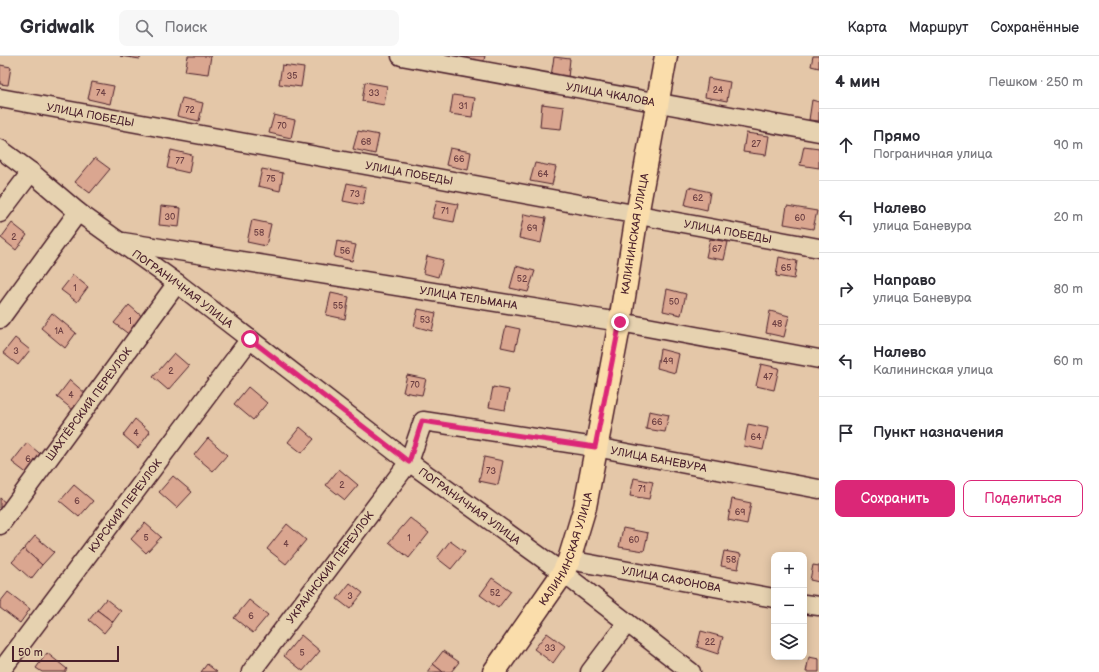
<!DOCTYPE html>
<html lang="ru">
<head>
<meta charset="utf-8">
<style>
	:root { --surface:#fff; --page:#f7f7f7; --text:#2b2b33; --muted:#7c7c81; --line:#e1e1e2; --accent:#db2777 }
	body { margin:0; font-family:"Balsamiq Sans",sans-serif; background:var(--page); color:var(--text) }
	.controls { position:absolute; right:12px; bottom:12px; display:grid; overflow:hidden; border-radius:8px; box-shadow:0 2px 10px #0003 }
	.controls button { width:36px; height:36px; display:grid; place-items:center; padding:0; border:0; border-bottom:1px solid var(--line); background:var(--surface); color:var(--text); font:20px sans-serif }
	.scale { position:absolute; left:12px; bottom:10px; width:107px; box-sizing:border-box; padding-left:4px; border:2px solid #4a1f2b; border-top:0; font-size:11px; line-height:14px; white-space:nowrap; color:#4a1f2b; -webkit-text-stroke:3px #e6d2b0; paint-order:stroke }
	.stop { position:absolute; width:12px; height:12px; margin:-9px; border:3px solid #db2777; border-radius:50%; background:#fff }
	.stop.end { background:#db2777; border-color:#fff; box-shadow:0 1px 4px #0008 }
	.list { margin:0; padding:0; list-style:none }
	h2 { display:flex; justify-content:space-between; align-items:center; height:52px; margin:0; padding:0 16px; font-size:17px }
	h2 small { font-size:13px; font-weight:400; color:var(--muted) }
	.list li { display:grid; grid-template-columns:26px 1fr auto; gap:12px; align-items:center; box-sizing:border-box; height:72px; padding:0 16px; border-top:1px solid var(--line) }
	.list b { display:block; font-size:15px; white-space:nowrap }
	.list p { margin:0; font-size:13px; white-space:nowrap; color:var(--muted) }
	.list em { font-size:13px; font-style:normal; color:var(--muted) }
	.actions { display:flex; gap:8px; padding:12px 16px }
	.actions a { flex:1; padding:9px 0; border:1px solid var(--accent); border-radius:8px; text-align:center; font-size:14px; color:var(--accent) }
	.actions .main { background:var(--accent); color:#fff }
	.icon { flex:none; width:22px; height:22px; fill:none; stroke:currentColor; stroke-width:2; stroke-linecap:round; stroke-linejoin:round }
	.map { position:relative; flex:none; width:819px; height:616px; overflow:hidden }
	header { display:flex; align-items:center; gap:24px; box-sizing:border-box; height:56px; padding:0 20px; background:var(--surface); border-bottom:1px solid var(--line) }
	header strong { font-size:19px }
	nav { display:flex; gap:22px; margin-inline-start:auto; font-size:14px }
	.search { width:280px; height:36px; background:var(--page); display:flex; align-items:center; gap:10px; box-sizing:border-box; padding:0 14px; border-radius:8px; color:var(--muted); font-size:15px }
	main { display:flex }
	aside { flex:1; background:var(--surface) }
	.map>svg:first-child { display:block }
	.building { fill:#daa690; stroke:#4a1f2b }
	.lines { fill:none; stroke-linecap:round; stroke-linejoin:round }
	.minor-casing { stroke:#4a1f2b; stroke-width:21 }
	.major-casing { stroke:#4a1f2b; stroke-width:25 }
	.minor { stroke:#e6d2b0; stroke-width:18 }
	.major { stroke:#faddab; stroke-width:22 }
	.route { stroke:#db2777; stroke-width:5 }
	.labels { text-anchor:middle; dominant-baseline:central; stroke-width:3.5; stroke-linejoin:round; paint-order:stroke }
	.number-label { font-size:9px; fill:#6e4144 }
	.street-label { font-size:11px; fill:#4a1f2b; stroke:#e6d2b0 }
</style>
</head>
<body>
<header>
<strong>Gridwalk</strong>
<div class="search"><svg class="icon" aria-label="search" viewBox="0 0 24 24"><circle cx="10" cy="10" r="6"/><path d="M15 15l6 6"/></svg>Поиск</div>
<nav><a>Карта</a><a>Маршрут</a><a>Сохранённые</a></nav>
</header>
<main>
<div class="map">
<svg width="819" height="616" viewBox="0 0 819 616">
	<rect width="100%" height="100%" fill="#e4c7a8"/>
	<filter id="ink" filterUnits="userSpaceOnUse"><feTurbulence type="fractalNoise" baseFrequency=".025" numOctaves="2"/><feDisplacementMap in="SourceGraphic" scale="8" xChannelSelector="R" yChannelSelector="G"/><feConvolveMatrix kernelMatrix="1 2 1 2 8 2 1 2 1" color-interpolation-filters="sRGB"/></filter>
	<g filter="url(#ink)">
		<g class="building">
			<polygon points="120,0 141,0 140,3"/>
			<polygon points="188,0 211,0 208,18 185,15"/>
			<polygon points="462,0 485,0 483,8 461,5"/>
			<polygon points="813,0 819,0 819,12 811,10"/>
			<polygon points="554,1 570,3 568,22 551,20"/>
			<polygon points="0,9 11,11 8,29 0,28"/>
			<polygon points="282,9 304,12 301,31 279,28"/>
			<polygon points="708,22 730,26 727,45 705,41"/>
			<polygon points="92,26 114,30 110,48 88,43"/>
			<polygon points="365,26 387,30 384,49 362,45"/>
			<polygon points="453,39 475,42 472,61 450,58"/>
			<polygon points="182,42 203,47 199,65 177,60"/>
			<polygon points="812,44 819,46 819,65 809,64"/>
			<polygon points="542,48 564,51 561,73 540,71"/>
			<polygon points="274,59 295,64 291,82 269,77"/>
			<polygon points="358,75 379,79 375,98 353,93"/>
			<polygon points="746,77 769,80 766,99 743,96"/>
			<polygon points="804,90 819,92 819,112 800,109"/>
			<polygon points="450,92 471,96 468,114 446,109"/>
			<polygon points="171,94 192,99 189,117 167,112"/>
			<polygon points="95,102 110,113 90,137 75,126"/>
			<polygon points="535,107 556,111 552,129 530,125"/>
			<polygon points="262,113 283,117 280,135 258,130"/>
			<polygon points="347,127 366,131 363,149 343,145"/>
			<polygon points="689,131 710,136 707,154 685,149"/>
			<polygon points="437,144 458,148 454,166 432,162"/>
			<polygon points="161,150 181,152 179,171 159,169"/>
			<polygon points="787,150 817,155 813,173 784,168"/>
			<polygon points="524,158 546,162 541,187 519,182"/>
			<polygon points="252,164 271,168 266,190 247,186"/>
			<polygon points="12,167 27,179 16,194 1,182"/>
			<polygon points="710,183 728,186 724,204 706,201"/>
			<polygon points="337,185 356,189 352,205 334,201"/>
			<polygon points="427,200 443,204 438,221 423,217"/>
			<polygon points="779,201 797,205 794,223 776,220"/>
			<polygon points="516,210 535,215 528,236 510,232"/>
			<polygon points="73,219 88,231 77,246 61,234"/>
			<polygon points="667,233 686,238 681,259 663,255"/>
			<polygon points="331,237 349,241 345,263 326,259"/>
			<polygon points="129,249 145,263 131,280 114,267"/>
			<polygon points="418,253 436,257 432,275 414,270"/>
			<polygon points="770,255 789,260 784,281 766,277"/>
			<polygon points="52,257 76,277 65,292 41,272"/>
			<polygon points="506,270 520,273 515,294 501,291"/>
			<polygon points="15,282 30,294 18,309 3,297"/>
			<polygon points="660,293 679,298 675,317 657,312"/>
			<polygon points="174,297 189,310 168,334 153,321"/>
			<polygon points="761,308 779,312 774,334 756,330"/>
			<polygon points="407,319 426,323 422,339 403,336"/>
			<polygon points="70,324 86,338 73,354 57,341"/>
			<polygon points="248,331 267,347 253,364 234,348"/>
			<polygon points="493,331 509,334 505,354 489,351"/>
			<polygon points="649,355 669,359 665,376 646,373"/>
			<polygon points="135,363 150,376 138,392 123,379"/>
			<polygon points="748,368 768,372 763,394 744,390"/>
			<polygon points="300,371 314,383 302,397 288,386"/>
			<polygon points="208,382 227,399 213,415 194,399"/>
			<polygon points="27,387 44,401 29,419 12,406"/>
			<polygon points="484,401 503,405 498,429 479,425"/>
			<polygon points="339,413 358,429 345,444 326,429"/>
			<polygon points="173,420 192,436 177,452 159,436"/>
			<polygon points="634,422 653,426 649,443 630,440"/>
			<polygon points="74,429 93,445 79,461 60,445"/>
			<polygon points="0,442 7,448 0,456"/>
			<polygon points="732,443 751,447 747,468 728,464"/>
			<polygon points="410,462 429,477 409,502 389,486"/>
			<polygon points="145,467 161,481 146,497 131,483"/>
			<polygon points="287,468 306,484 286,508 267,493"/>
			<polygon points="623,472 648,477 644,495 619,491"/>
			<polygon points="35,480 54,496 42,509 24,493"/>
			<polygon points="450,485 465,496 451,513 437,502"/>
			<polygon points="24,493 42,509 31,523 12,506"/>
			<polygon points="724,495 741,498 738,513 721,510"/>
			<polygon points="813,509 819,510 819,526 810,524"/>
			<polygon points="492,522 511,535 498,552 480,539"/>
			<polygon points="350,527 363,537 350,553 337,543"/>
			<polygon points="8,536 30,553 20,567 0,552 0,546"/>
			<polygon points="106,543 121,555 113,566 97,554"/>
			<polygon points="249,544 268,559 253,577 234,562"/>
			<polygon points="97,554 113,566 104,577 89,564"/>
			<polygon points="701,575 723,581 718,598 697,591"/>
			<polygon points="547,577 565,590 553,607 534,593"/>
			<polygon points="301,579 320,595 303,615 284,600"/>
			<polygon points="443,595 459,606 451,616 443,616 433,608"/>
			<polygon points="47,597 67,613 65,616 42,616 36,612"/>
			<polygon points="809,601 819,603 819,616 806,616"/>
			<polygon points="207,608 217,616 201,616"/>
			<polygon points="433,608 443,616 427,616"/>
		</g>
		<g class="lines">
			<g class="minor-casing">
				<g id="minor">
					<path id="s1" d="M 401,0 L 819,76"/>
					<path id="s2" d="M 0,42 L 819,192"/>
					<path id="s3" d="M 0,93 L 31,116 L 78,156 L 177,227 L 409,406 L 563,517 L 691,616"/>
					<polyline points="0,157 31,116"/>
					<path id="s4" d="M 123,186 L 620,266 L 819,303"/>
					<polyline points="0,263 78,156"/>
					<path id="s5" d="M 0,469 L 177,227"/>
					<path id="s6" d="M 569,504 L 774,542"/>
					<polyline points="804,548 819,550"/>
					<path id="s7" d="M 0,616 L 250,283"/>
					<path id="s8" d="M 251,616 L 409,406 L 423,365 L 595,391 L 819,433"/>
					<polyline points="590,616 627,567"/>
				</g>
			</g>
			<g class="major-casing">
				<g id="major">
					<path id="s9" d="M 494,616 L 563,517 L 569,504 L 585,451 L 620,266 L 637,159 L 666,0"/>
				</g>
			</g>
			<use href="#minor" class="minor"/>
			<use href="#major" class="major"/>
		</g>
	</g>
	<g class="lines" filter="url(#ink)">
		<polyline class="route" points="250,283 409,406 422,365 595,391 620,266"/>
	</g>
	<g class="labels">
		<g class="number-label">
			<text x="292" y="20">35</text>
			<text x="718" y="34">24</text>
			<text x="101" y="37">74</text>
			<text x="374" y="37">33</text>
			<text x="463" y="50">31</text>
			<text x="190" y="54">72</text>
			<text x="282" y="70">70</text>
			<text x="366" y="86">68</text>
			<text x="756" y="88">27</text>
			<text x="459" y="103">66</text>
			<text x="180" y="105">77</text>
			<text x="543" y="118">64</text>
			<text x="271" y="123">75</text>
			<text x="355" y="138">73</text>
			<text x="698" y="142">62</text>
			<text x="445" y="155">71</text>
			<text x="170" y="161">30</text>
			<text x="800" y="162">60</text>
			<text x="532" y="172">69</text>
			<text x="259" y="177">58</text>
			<text x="14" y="181">2</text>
			<text x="717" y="193">67</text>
			<text x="345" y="195">56</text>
			<text x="786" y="212">65</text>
			<text x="522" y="223">52</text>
			<text x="75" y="232">1</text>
			<text x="674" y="246">50</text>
			<text x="338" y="250">55</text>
			<text x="425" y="264">53</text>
			<text x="130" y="265">1</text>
			<text x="777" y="268">48</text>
			<text x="59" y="275">1А</text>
			<text x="16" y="295">3</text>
			<text x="668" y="305">49</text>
			<text x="171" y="315">2</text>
			<text x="768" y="321">47</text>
			<text x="415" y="329">70</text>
			<text x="71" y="339">4</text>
			<text x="657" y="366">66</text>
			<text x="136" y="377">4</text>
			<text x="756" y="381">64</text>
			<text x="28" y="403">6</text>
			<text x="491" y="415">73</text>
			<text x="342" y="429">2</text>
			<text x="642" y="433">71</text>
			<text x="77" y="445">6</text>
			<text x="740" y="456">69</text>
			<text x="146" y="482">5</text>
			<text x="409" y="482">1</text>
			<text x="634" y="484">60</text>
			<text x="286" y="488">4</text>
			<text x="731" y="504">58</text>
			<text x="495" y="537">52</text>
			<text x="350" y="540">3</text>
			<text x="251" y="560">6</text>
			<text x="710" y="586">22</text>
			<text x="550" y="592">33</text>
			<text x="302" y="597">5</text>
		</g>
		<g class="street-label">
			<text stroke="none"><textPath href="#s1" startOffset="213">УЛИЦА ЧКАЛОВА</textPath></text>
			<text stroke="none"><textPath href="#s2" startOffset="92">УЛИЦА ПОБЕДЫ</textPath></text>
			<text stroke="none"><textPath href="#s2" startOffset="416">УЛИЦА ПОБЕДЫ</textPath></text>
			<text stroke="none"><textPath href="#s2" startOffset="740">УЛИЦА ПОБЕДЫ</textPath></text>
			<text stroke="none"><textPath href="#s9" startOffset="468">КАЛИНИНСКАЯ УЛИЦА</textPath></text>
			<text stroke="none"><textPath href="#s3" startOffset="230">ПОГРАНИЧНАЯ УЛИЦА</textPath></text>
			<text stroke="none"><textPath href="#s4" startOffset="350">УЛИЦА ТЕЛЬМАНА</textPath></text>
			<text stroke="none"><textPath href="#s5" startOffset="150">ШАХТЁРСКИЙ ПЕРЕУЛОК</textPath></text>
			<text stroke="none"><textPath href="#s8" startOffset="545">УЛИЦА БАНЕВУРА</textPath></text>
			<text stroke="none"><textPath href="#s7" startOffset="208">КУРСКИЙ ПЕРЕУЛОК</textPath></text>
			<text stroke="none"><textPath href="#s3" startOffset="590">ПОГРАНИЧНАЯ УЛИЦА</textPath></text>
			<text stroke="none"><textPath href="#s9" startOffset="144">КАЛИНИНСКАЯ УЛИЦА</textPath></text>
			<text stroke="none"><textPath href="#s8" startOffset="131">УКРАИНСКИЙ ПЕРЕУЛОК</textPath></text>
			<text stroke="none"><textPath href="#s6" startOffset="104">УЛИЦА САФОНОВА</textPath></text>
		</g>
	</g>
</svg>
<div class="controls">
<button>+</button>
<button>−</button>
<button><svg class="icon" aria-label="layers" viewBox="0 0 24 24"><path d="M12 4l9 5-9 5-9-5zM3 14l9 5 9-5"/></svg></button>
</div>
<div class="scale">50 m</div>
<div class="stop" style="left:250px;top:283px"></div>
<div class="stop end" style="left:620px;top:266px"></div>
</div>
<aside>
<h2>4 мин<small>Пешком · 250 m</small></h2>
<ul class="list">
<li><svg class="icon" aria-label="ahead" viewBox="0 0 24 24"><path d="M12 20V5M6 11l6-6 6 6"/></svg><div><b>Прямо</b><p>Пограничная улица</p></div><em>90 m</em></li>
<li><svg class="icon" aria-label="left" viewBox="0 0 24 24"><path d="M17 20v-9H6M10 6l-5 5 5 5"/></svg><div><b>Налево</b><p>улица Баневура</p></div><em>20 m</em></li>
<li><svg class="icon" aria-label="right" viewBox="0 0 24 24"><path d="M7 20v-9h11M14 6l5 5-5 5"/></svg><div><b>Направо</b><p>улица Баневура</p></div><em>80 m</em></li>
<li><svg class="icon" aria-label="left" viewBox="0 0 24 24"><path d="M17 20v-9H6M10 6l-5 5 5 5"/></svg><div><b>Налево</b><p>Калининская улица</p></div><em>60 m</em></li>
<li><svg class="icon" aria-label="arrive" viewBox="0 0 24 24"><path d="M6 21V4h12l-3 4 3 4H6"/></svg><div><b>Пункт назначения</b></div></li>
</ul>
<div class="actions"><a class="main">Сохранить</a><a>Поделиться</a></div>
</aside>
</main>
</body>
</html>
